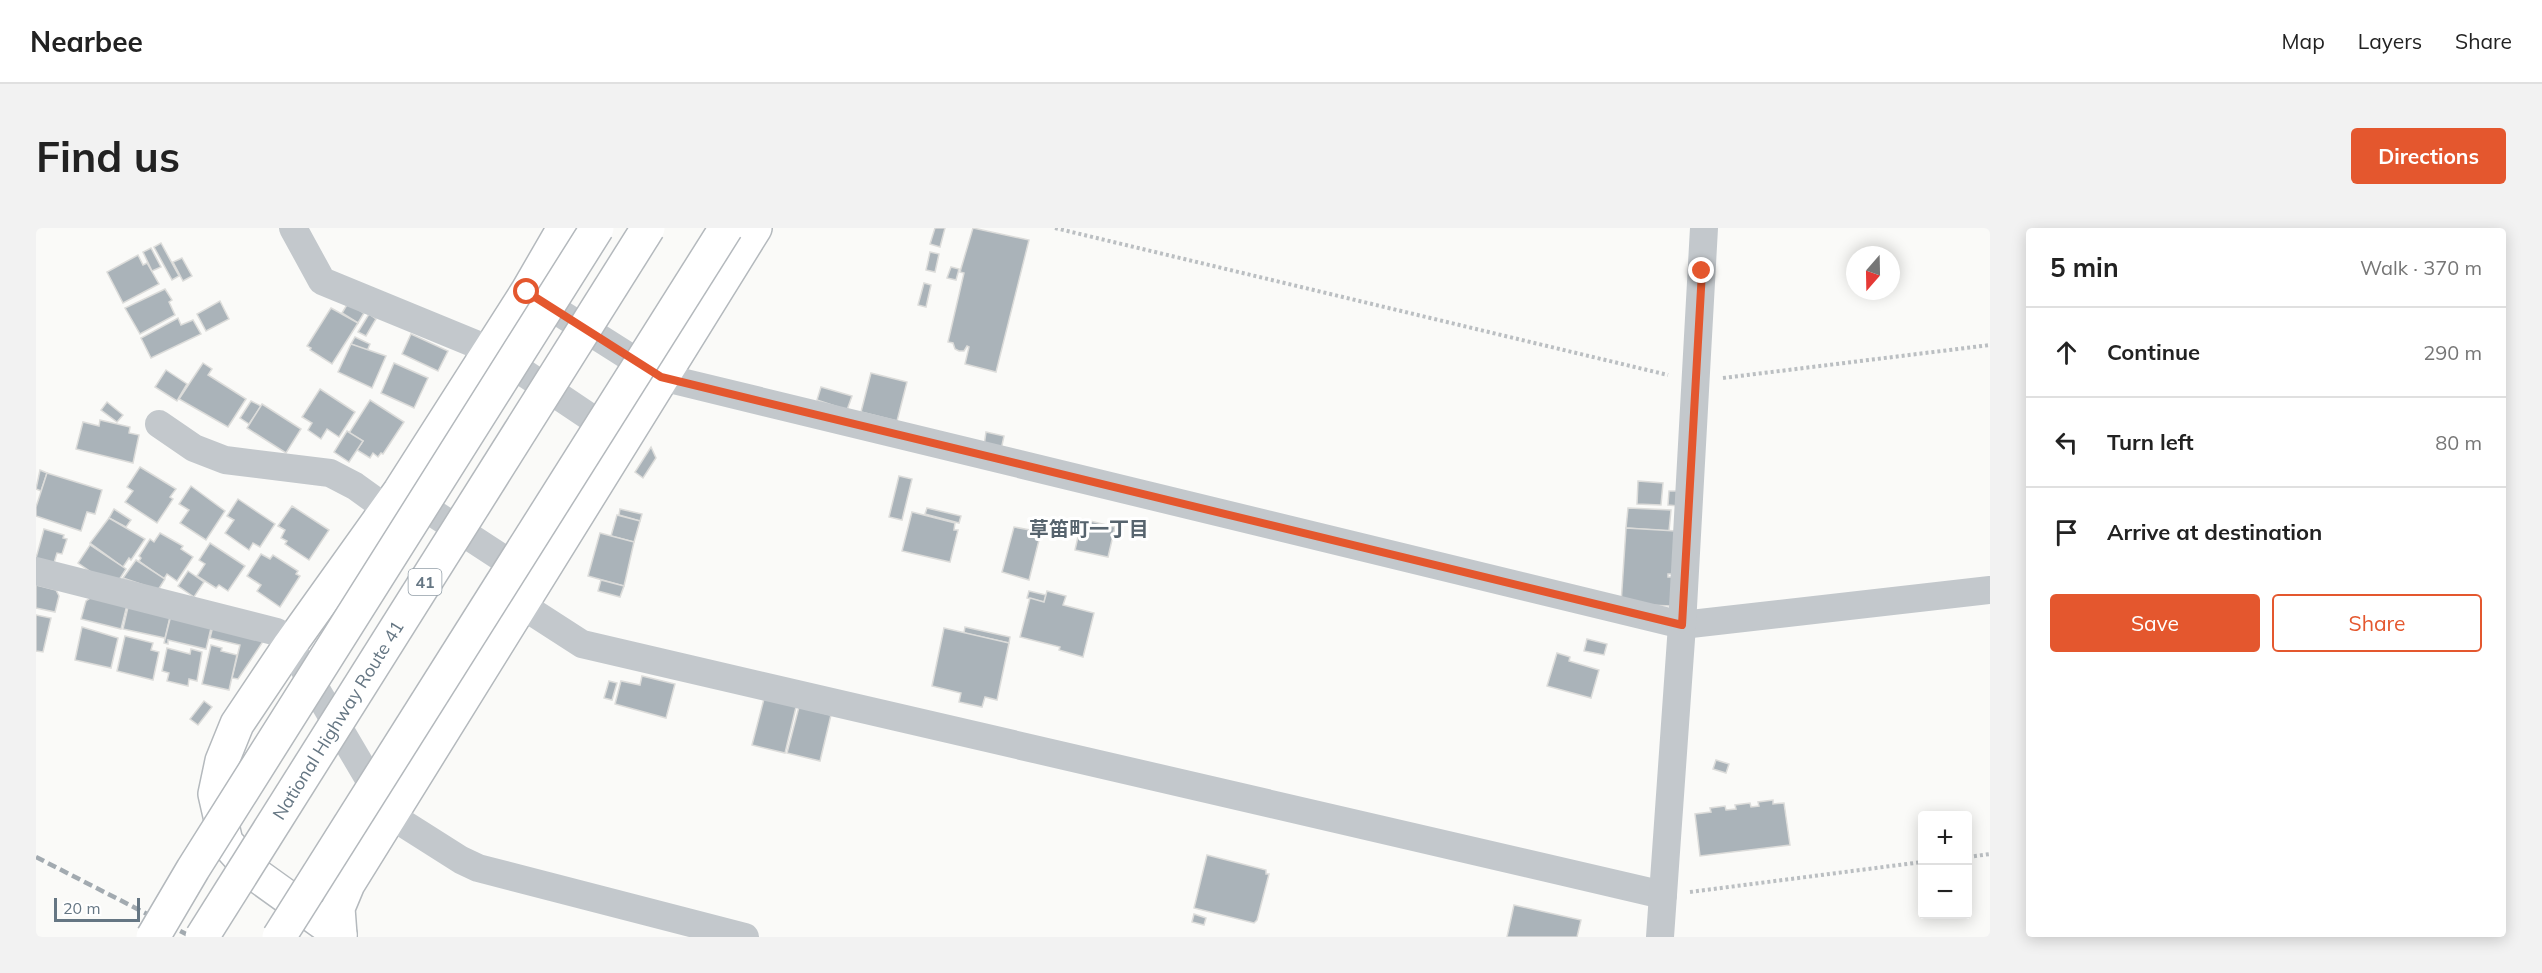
<!DOCTYPE html>
<html lang="en">
<head>
<meta charset="utf-8">
<style>
	:root { --surface:#fff; --page:#f2f2f2; --text:#222; --muted:#767676; --line:#e0e0e0; --accent:#e4572e }
	body { margin:0; font-family:Mulish,"Noto Sans JP",sans-serif; background:var(--page); color:var(--text) }
	.controls { position:absolute; right:18px; bottom:18px; display:grid; overflow:hidden; border-radius:6px; box-shadow:0 3px 15px #0003 }
	.controls button { width:54px; height:54px; display:grid; place-items:center; padding:0; border:0; border-bottom:2px solid var(--line); background:var(--surface); color:var(--text); font:30px sans-serif }
	.compass { position:absolute; left:1810px; top:18px; width:54px; height:54px; border-radius:50%; background:var(--surface); box-shadow:0 3px 15px #0003; rotate:200deg }
	.scale { position:absolute; left:18px; bottom:15px; width:86px; box-sizing:border-box; padding-left:6px; border:3px solid #657683; border-top:0; font-size:16px; line-height:21px; white-space:nowrap; color:#657683; -webkit-text-stroke:4px #fff; paint-order:stroke }
	.stop { position:absolute; width:18px; height:18px; margin:-14px; border:4px solid #e4572e; border-radius:50%; background:#fff }
	.stop.end { background:#e4572e; border-color:#fff; box-shadow:0 2px 6px #0008 }
	.list { margin:0; padding:0; list-style:none }
	h2 { display:flex; justify-content:space-between; align-items:center; height:78px; margin:0; padding:0 24px; font-size:26px }
	h2 small { font-size:20px; font-weight:400; color:var(--muted) }
	.list li { display:grid; grid-template-columns:39px 1fr auto; gap:18px; align-items:center; box-sizing:border-box; height:90px; padding:0 24px; border-top:2px solid var(--line) }
	.list b { display:block; font-size:22px; white-space:nowrap }
	.list em { font-size:20px; font-style:normal; color:var(--muted) }
	.actions { display:flex; gap:12px; padding:18px 24px }
	.actions a { flex:1; padding:14px 0; border:2px solid var(--accent); border-radius:6px; text-align:center; font-size:21px; color:var(--accent) }
	.actions .main { background:var(--accent); color:#fff }
	.icon { flex:none; width:33px; height:33px; fill:none; stroke:currentColor; stroke-width:2; stroke-linecap:round; stroke-linejoin:round }
	.map { position:relative; flex:none; width:1954px; height:709px; overflow:hidden; border-radius:6px }
	header { display:flex; align-items:center; gap:36px; box-sizing:border-box; height:84px; padding:0 30px; background:var(--surface); border-bottom:2px solid var(--line) }
	header strong { font-size:28px }
	nav { display:flex; gap:33px; margin-inline-start:auto; font-size:21px }
	.intro { display:flex; align-items:center; justify-content:space-between; box-sizing:border-box; height:144px; padding:0 36px }
	h1 { margin:0; font-size:42px }
	.button { padding:15px 27px; border-radius:6px; background:var(--accent); color:#fff; font-size:21px; font-weight:700 }
	main { display:flex; gap:36px; padding:0 36px }
	aside { flex:1; background:var(--surface); border-radius:6px; box-shadow:0 3px 15px #0003 }
	.map>svg:first-child { display:block }
	.building { fill:#aab3b9; stroke:#dcdcda; stroke-width:1.5 }
	.lines { fill:none; stroke-linecap:round; stroke-linejoin:round }
	.highway-casing { stroke:#b4b9bd; stroke-width:36 }
	.path { stroke:#bbbfc2; stroke-width:4; stroke-dasharray:3 3; stroke-linecap:butt }
	.street { stroke:#c3c8cc; stroke-width:28 }
	.highway { stroke:#fff; stroke-width:33 }
	.rail { stroke:#a2aab0; stroke-width:4.5; stroke-dasharray:9 4.5; stroke-linecap:butt }
	.highway-bridge-casing { stroke:#b4b9bd; stroke-width:36; stroke-linecap:butt }
	.highway-bridge { stroke:#fff; stroke-width:33 }
	.route { stroke:#e4572e; stroke-width:8 }
	.labels { text-anchor:middle; dominant-baseline:central; stroke-width:6; stroke-linejoin:round; paint-order:stroke }
	.shield { fill:#fff; stroke:#939fa8; stroke-width:1.5 }
	.shield-label { font-size:16px; font-weight:bold; fill:#657683 }
	.street-label { font-size:18px; fill:#657683; stroke:#fff }
	.neighbourhood-label { font-size:20px; font-weight:bold; fill:#57646e; stroke:#fff }
</style>
</head>
<body>
<header>
<strong>Nearbee</strong>
<nav><a>Map</a><a>Layers</a><a>Share</a></nav>
</header>
<div class="intro"><h1>Find us</h1><a class="button">Directions</a></div>
<main>
<div class="map">
<svg width="1954" height="709" viewBox="0 0 1954 709">
	<rect width="100%" height="100%" fill="#fafaf8"/>
	<g class="building">
		<polygon points="899,0 909,0 904,19 894,16"/>
		<polygon points="937,0 993,12 960,144 929,136 933,119 931,118 928,123 923,123 919,121 917,115 912,114 928,45 924,44"/>
		<polygon points="125,15 143,48 136,52 118,19"/>
		<polygon points="115,20 125,39 116,43 107,24"/>
		<polygon points="894,24 903,26 899,44 890,42"/>
		<polygon points="102,27 107,37 111,35 123,56 87,75 71,44"/>
		<polygon points="146,30 156,48 147,53 137,34"/>
		<polygon points="915,39 923,41 920,52 911,50"/>
		<polygon points="888,55 895,57 890,79 882,77"/>
		<polygon points="129,61 136,72 133,74 139,87 104,106 89,80"/>
		<polygon points="184,73 193,91 170,103 161,86"/>
		<polygon points="312,75 328,85 322,95 306,85"/>
		<polygon points="295,80 322,95 296,136 274,122 275,120 271,118"/>
		<polygon points="333,86 340,91 330,108 322,104"/>
		<polygon points="142,90 145,97 157,92 165,106 115,130 105,110"/>
		<polygon points="375,106 412,123 402,143 366,126"/>
		<polygon points="319,109 334,116 331,123 315,116"/>
		<polygon points="315,116 350,128 336,160 302,144"/>
		<polygon points="167,135 176,141 172,147 210,171 192,199 143,171"/>
		<polygon points="358,135 392,150 378,180 345,165"/>
		<polygon points="130,142 151,156 141,173 119,159"/>
		<polygon points="835,145 871,154 861,193 825,184"/>
		<polygon points="785,159 816,168 811,182 781,172"/>
		<polygon points="284,161 319,184 303,209 291,201 285,211 272,202 276,195 266,189"/>
		<polygon points="334,172 368,194 347,226 345,225 342,229 337,225 334,230 321,222 327,213 313,205"/>
		<polygon points="215,173 225,178 213,196 204,190"/>
		<polygon points="71,174 87,187 81,194 65,182"/>
		<polygon points="226,176 265,201 250,225 211,200"/>
		<polygon points="64,192 94,199 93,205 103,207 97,235 40,221 47,194 63,198"/>
		<polygon points="311,203 327,213 313,234 298,224"/>
		<polygon points="950,204 968,208 965,222 948,218"/>
		<polygon points="615,219 620,230 607,250 599,244"/>
		<polygon points="104,239 140,261 134,269 137,271 121,295 89,274 97,263 91,259"/>
		<polygon points="4,242 11,245 5,263 0,261"/>
		<polygon points="11,245 66,262 59,286 51,284 45,303 0,288 0,279"/>
		<polygon points="863,248 876,251 866,292 853,289"/>
		<polygon points="1602,253 1627,255 1625,277 1601,276"/>
		<polygon points="155,258 189,283 170,312 144,295 153,282 143,276"/>
		<polygon points="1633,263 1644,263 1643,278 1632,277"/>
		<polygon points="202,271 239,296 224,319 217,315 213,322 189,305 198,292 191,288"/>
		<polygon points="256,278 293,302 273,332 249,316 251,313 245,310 249,302 242,298"/>
		<polygon points="891,280 925,288 923,295 889,286"/>
		<polygon points="1592,280 1635,282 1633,303 1590,300"/>
		<polygon points="78,281 95,292 90,299 73,290"/>
		<polygon points="584,281 606,286 604,293 583,287"/>
		<polygon points="876,284 919,295 918,302 922,302 914,334 866,323"/>
		<polygon points="581,287 604,293 598,314 575,308"/>
		<polygon points="73,290 109,311 95,332 93,330 87,339 54,315"/>
		<polygon points="1046,291 1079,299 1072,329 1039,322"/>
		<polygon points="978,299 1005,304 993,352 966,344"/>
		<polygon points="1590,300 1640,303 1638,346 1632,346 1632,349 1638,349 1636,378 1585,376"/>
		<polygon points="8,301 28,307 27,310 31,311 26,326 21,325 18,335 0,330"/>
		<polygon points="124,305 147,318 145,321 157,329 141,353 131,346 128,351 103,333 105,330 103,328 114,311 118,314"/>
		<polygon points="564,305 598,314 588,358 552,348"/>
		<polygon points="174,315 209,338 192,363 183,357 180,360 161,348 169,336 163,332"/>
		<polygon points="54,317 90,341 83,352 58,346 42,335"/>
		<polygon points="225,326 234,331 237,327 262,343 260,346 264,348 244,379 221,363 225,357 211,348"/>
		<polygon points="100,332 129,351 122,362 87,350"/>
		<polygon points="152,343 168,354 158,369 142,358"/>
		<polygon points="565,352 588,358 584,369 562,363"/>
		<polygon points="0,357 20,362 23,368 19,384 0,380"/>
		<polygon points="993,363 1010,367 1008,374 991,370"/>
		<polygon points="1011,363 1030,368 1027,377 1058,385 1047,429 1023,422 1024,419 984,409 994,370 1008,374"/>
		<polygon points="56,369 91,377 85,401 45,391 50,373"/>
		<polygon points="92,379 134,389 129,410 87,401"/>
		<polygon points="0,387 15,390 7,424 0,423"/>
		<polygon points="135,387 176,396 170,421 132,412 132,416 128,415"/>
		<polygon points="177,398 227,409 226,415 202,451 196,450 204,417 174,410"/>
		<polygon points="46,399 82,410 75,440 39,432"/>
		<polygon points="929,399 974,409 973,415 928,405"/>
		<polygon points="908,400 973,415 961,472 949,469 946,479 923,474 925,465 896,458"/>
		<polygon points="89,408 117,415 115,422 123,424 117,452 81,443"/>
		<polygon points="1551,411 1571,416 1568,427 1548,423"/>
		<polygon points="175,417 186,420 185,423 201,427 193,462 166,456"/>
		<polygon points="131,420 154,426 155,421 166,424 161,453 153,451 152,458 131,453 133,445 126,443"/>
		<polygon points="1521,425 1534,429 1533,433 1563,442 1555,470 1511,458"/>
		<polygon points="606,448 639,456 630,490 579,476 585,453 604,457"/>
		<polygon points="573,453 581,455 576,472 568,470"/>
		<polygon points="729,467 761,475 749,525 716,517"/>
		<polygon points="168,473 176,479 162,497 154,491"/>
		<polygon points="763,479 795,487 784,533 751,525"/>
		<polygon points="1680,532 1693,536 1690,545 1677,541"/>
		<polygon points="1737,572 1737,576 1748,575 1754,617 1664,628 1659,586 1675,584 1674,580 1689,578 1690,582 1700,581 1699,577 1714,575 1715,579 1723,578 1722,574"/>
		<polygon points="1171,627 1230,642 1230,646 1233,646 1221,692 1218,695 1158,680"/>
		<polygon points="1478,677 1545,692 1541,709 1471,709"/>
		<polygon points="1158,686 1170,690 1168,697 1156,694"/>
	</g>
	<g class="lines">
		<g class="highway-casing">
			<g id="highway">
				<polyline points="304,707 219,646 190,614 179,566 186,533 201,496 254,417 364,263 491,64 528,0"/>
				<polyline points="304,707 302,680 312,656 719,0"/>
			</g>
		</g>
		<g class="path">
			<polyline points="1019,0 1632,147"/>
			<polyline points="1687,150 1954,117"/>
			<polyline points="1932,629 1954,626"/>
			<polyline points="1654,664 1886,634"/>
		</g>
		<g class="street">
			<polyline points="257,0 286,53 454,122 585,210"/>
			<polyline points="494,66 625,149 1646,397 1954,362"/>
			<polyline points="123,196 158,220 189,232 294,245 319,258 351,281"/>
			<polyline points="368,266 495,349"/>
			<polyline points="0,343 241,404 254,417 354,587 425,632 442,640 709,709"/>
			<polyline points="484,376 546,416 1627,667"/>
			<polyline points="1624,709 1646,397 1668,0"/>
		</g>
		<use href="#highway" class="highway"/>
		<polyline class="rail" points="0,629 156,709"/>
		<g class="highway-bridge-casing">
			<g id="highway-bridge">
				<polyline points="117,709 157,641 561,0"/>
				<polyline points="166,709 612,0"/>
				<polyline points="243,709 690,0"/>
			</g>
		</g>
		<use href="#highway-bridge" class="highway-bridge"/>
	</g>
	<g class="lines">
		<polyline class="route" points="491,64 625,149 1646,397 1666,43"/>
	</g>
	<g class="labels">
		<rect class="shield" x="372.5" y="341" width="33" height="26" rx="4.5"/>
		<g class="shield-label">
			<text x="389" y="354">41</text>
		</g>
		<g class="street-label">
			<text transform="translate(302 492) rotate(-58)">National Highway Route 41</text>
		</g>
		<g class="neighbourhood-label">
			<text x="1053" y="300">草笛町一丁目</text>
		</g>
	</g>
</svg>
<div class="controls">
<button>+</button>
<button>−</button>
</div>
<svg class="compass" viewBox="-18 -18 36 36"><path d="M0-13l5 13h-10z" fill="#e53935"/><path d="M0 13l5-13h-10z" fill="#767676"/></svg>
<div class="scale">20 m</div>
<div class="stop" style="left:491px;top:64px"></div>
<div class="stop end" style="left:1666px;top:43px"></div>
</div>
<aside>
<h2>5 min<small>Walk · 370 m</small></h2>
<ul class="list">
<li><svg class="icon" aria-label="ahead" viewBox="0 0 24 24"><path d="M12 20V5M6 11l6-6 6 6"/></svg><div><b>Continue</b></div><em>290 m</em></li>
<li><svg class="icon" aria-label="left" viewBox="0 0 24 24"><path d="M17 20v-9H6M10 6l-5 5 5 5"/></svg><div><b>Turn left</b></div><em>80 m</em></li>
<li><svg class="icon" aria-label="arrive" viewBox="0 0 24 24"><path d="M6 21V4h12l-3 4 3 4H6"/></svg><div><b>Arrive at destination</b></div></li>
</ul>
<div class="actions"><a class="main">Save</a><a>Share</a></div>
</aside>
</main>
</body>
</html>
